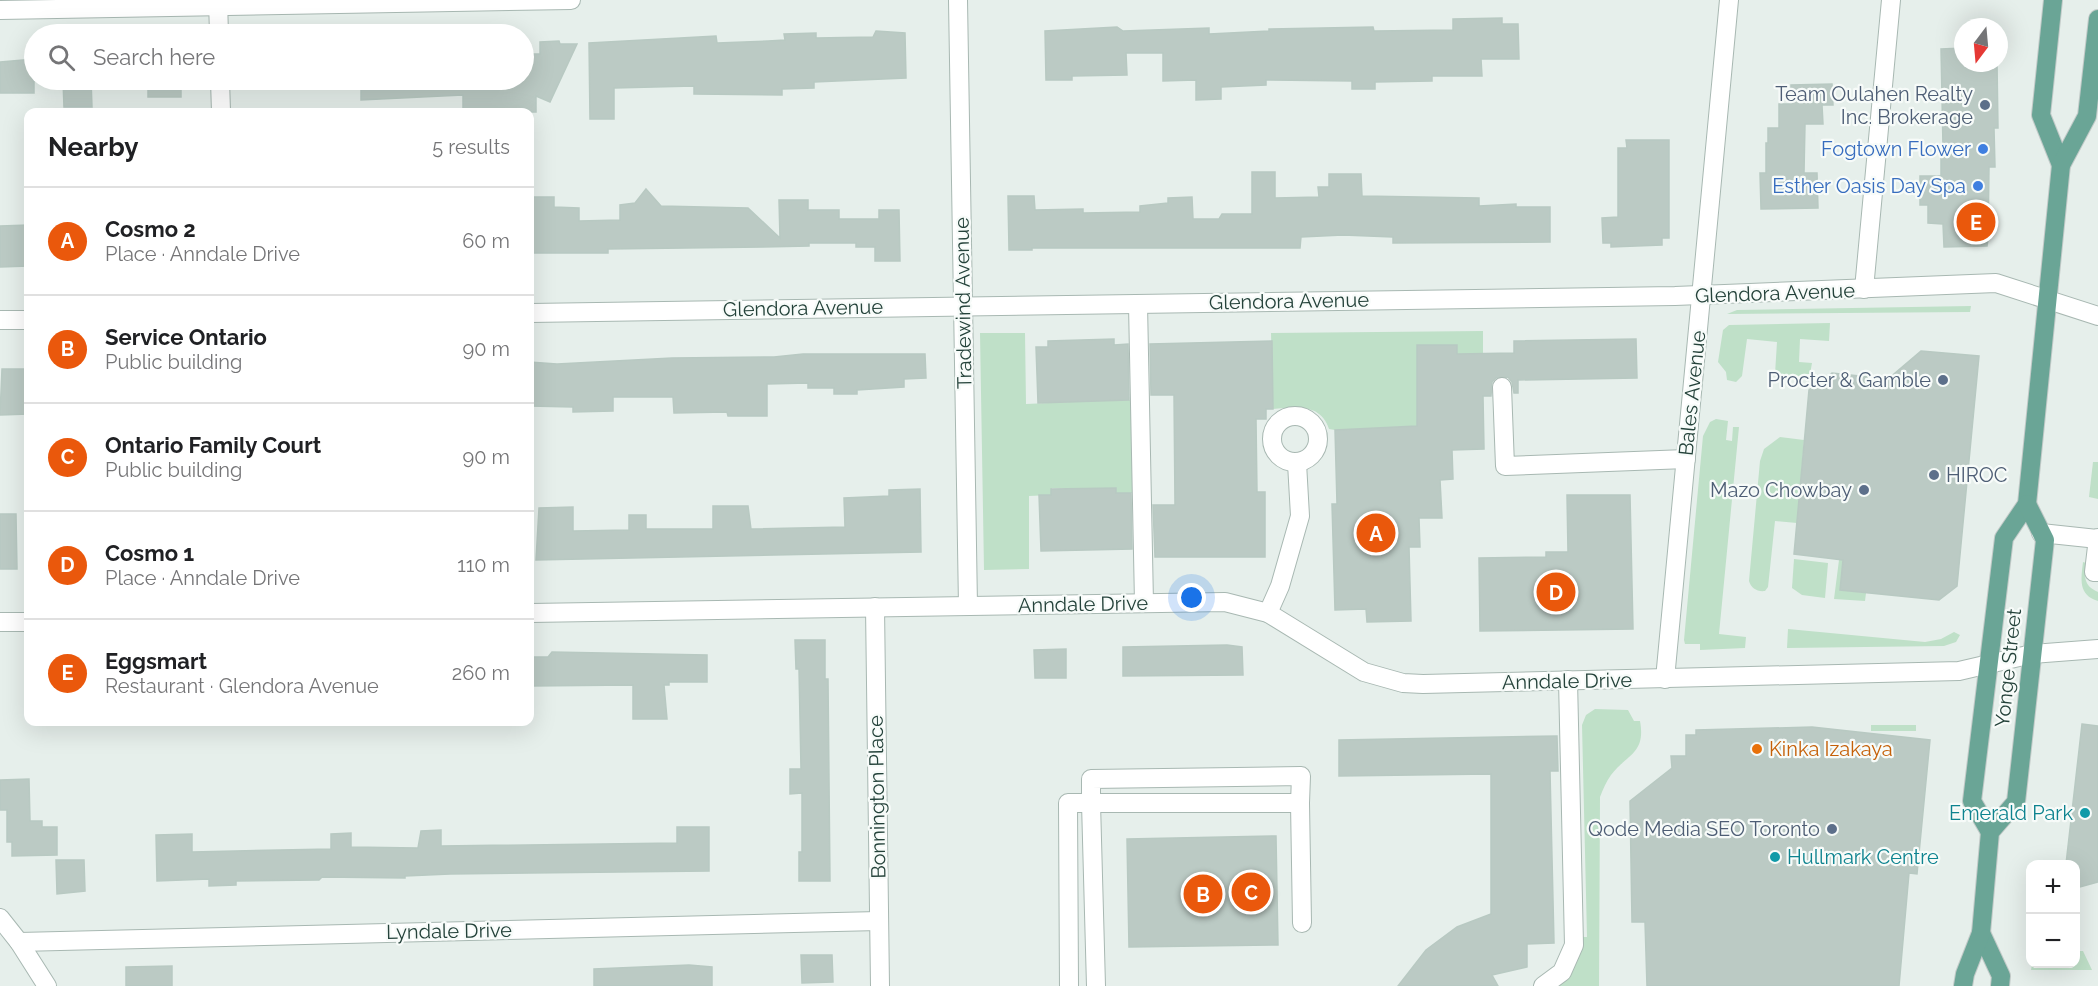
<!DOCTYPE html>
<html lang="en">
<head>
<meta charset="utf-8">
<style>
	:root { --surface:#fff; --page:#f6f6f6; --text:#202124; --muted:#757577; --line:#e0e0e0; --accent:#ea580c }
	body { margin:0; font-family:Raleway,sans-serif; background:var(--page); color:var(--text) }
	.controls { position:absolute; right:18px; bottom:18px; display:grid; overflow:hidden; border-radius:12px; box-shadow:0 6px 24px #0002 }
	.controls button { width:54px; height:54px; display:grid; place-items:center; padding:0; border:0; border-bottom:2px solid var(--line); background:var(--surface); color:var(--text); font:30px sans-serif }
	.compass { position:absolute; left:1954px; top:18px; width:54px; height:54px; border-radius:50%; background:var(--surface); box-shadow:0 6px 24px #0002; rotate:196deg }
	.you { position:absolute; left:1192px; top:598px; width:21px; height:21px; margin:-15px; border:4px solid #fff; border-radius:50%; background:#1a73e8; box-shadow:0 0 0 9px #1a73e833 }
	.badge { display:grid; place-items:center; width:39px; height:39px; border-radius:50%; background:var(--accent); color:#fff; font-size:20px; font-weight:700 }
	.pin { position:absolute; translate:-50% -50%; border:3px solid #fff; box-shadow:0 2px 6px #0006 }
	.list { margin:0; padding:0; list-style:none }
	h2 { display:flex; justify-content:space-between; align-items:center; height:78px; margin:0; padding:0 24px; font-size:26px }
	h2 small { font-size:20px; font-weight:400; color:var(--muted) }
	.list li { display:grid; grid-template-columns:39px 1fr auto; gap:18px; align-items:center; box-sizing:border-box; height:108px; padding:0 24px; border-top:2px solid var(--line) }
	.list b { display:block; font-size:22px; white-space:nowrap }
	.list p { margin:0; font-size:20px; white-space:nowrap; color:var(--muted) }
	.list em { font-size:20px; font-style:normal; color:var(--muted) }
	.icon { flex:none; width:33px; height:33px; fill:none; stroke:currentColor; stroke-width:2; stroke-linecap:round; stroke-linejoin:round }
	.map { position:relative; flex:none; width:2098px; height:986px; overflow:hidden }
	.search { position:absolute; background:var(--surface); box-shadow:0 6px 24px #0002; left:24px; top:24px; width:510px; height:66px; display:flex; align-items:center; gap:15px; box-sizing:border-box; padding:0 21px; border-radius:33px; color:var(--muted); font-size:22px }
	.panel { position:absolute; background:var(--surface); box-shadow:0 6px 24px #0002; left:24px; top:108px; width:510px; height:618px; border-radius:12px }
	.map>svg:first-child { display:block }
	.green { fill:#bfe0c8 }
	.building { fill:#bbcac4; stroke:#b8c9c2; stroke-width:1.5 }
	.lines { fill:none; stroke-linecap:round; stroke-linejoin:round }
	.minor-casing { stroke:#a8b8b2; stroke-width:20 }
	.major-casing { stroke:#c2cac8; stroke-width:20 }
	.minor { stroke:#fff; stroke-width:18 }
	.major { stroke:#6aa596; stroke-width:18 }
	.service-dot { fill:#5c6f8a; stroke:#f7fbf9; stroke-width:2 }
	.shop-dot { fill:#3f7fe0; stroke:#f7fbf9; stroke-width:2 }
	.food-dot { fill:#e8710a; stroke:#f7fbf9; stroke-width:2 }
	.culture-dot { fill:#0f9aa8; stroke:#f7fbf9; stroke-width:2 }
	.labels { text-anchor:middle; dominant-baseline:central; stroke-width:4.5; stroke-linejoin:round; paint-order:stroke }
	.service-label { font-size:20px; fill:#4e5e75; stroke:#f7fbf9; text-anchor:end }
	.shop-label { font-size:20px; fill:#366cbe; stroke:#f7fbf9; text-anchor:end }
	.street-label { font-size:20px; fill:#24423a; stroke:#f7fbf9 }
	.food-label { font-size:20px; fill:#c56008; stroke:#f7fbf9; text-anchor:start }
	.culture-label { font-size:20px; fill:#0d838f; stroke:#f7fbf9; text-anchor:end }
</style>
</head>
<body>
<div class="map">
<svg width="2098" height="986" viewBox="0 0 2098 986">
	<rect width="100%" height="100%" fill="#e6efeb"/>
	<g class="green">
		<polygon points="1971,306 1970,312 1727,314 1737,310"/>
		<polygon points="1830,323 1829,341 1800,339 1799,362 1812,363 1810,374 1805,374 1805,377 1775,374 1777,342 1747,339 1742,376 1736,382 1727,380 1726,372 1718,362 1723,330 1729,325"/>
		<path d="M 1483,331 L 1483,419 L 1458,419 L 1457,345 L 1417,426 L 1335,430 L 1329,429 C 1321,403 1295,407 1273,409 L 1271,333 Z"/>
		<polygon points="980,333 1025,333 1026,404 1070,402 1071,396 1094,401 1131,400 1135,493 1116,493 1116,488 1095,488 1074,495 1073,488 1052,488 1051,495 1029,496 1029,569 984,570"/>
		<polygon points="1716,419 1728,421 1726,440 1732,441 1733,427 1739,427 1719,634 1746,637 1745,648 1700,650 1700,644 1685,644 1684,640 1703,436 1710,422"/>
		<path d="M 1780,437 L 1804,440 L 1797,523 L 1775,521 L 1768,587 L 1765,591 C 1757,592 1751,588 1749,581 L 1760,461 L 1764,449 Z"/>
		<polygon points="2093,462 2098,462 2098,499 2089,497"/>
		<polygon points="1794,559 1828,563 1825,598 1802,595 1792,588"/>
		<polygon points="1839,560 1843,560 1840,590 1866,593 1865,601 1834,599"/>
		<path d="M 2083,562 L 2086,563 C 2084,577 2084,586 2098,592 L 2098,601 C 2078,595 2081,579 2083,562 Z"/>
		<polygon points="1788,629 1925,642 1941,639 1954,632 1960,635 1956,642 1944,646 1787,648"/>
		<path d="M 1595,709 L 1628,710 L 1634,721 L 1640,721 C 1646,754 1627,754 1611,775 C 1606,782 1603,789 1600,797 L 1599,986 L 1559,986 L 1581,937 L 1587,937 L 1582,725 L 1586,715 Z"/>
		<rect x="1871" y="725" width="45" height="6"/>
		<polygon points="2076,951 2083,951 2092,970 2031,970 2032,964 2076,964"/>
	</g>
	<g class="building">
		<polygon points="1502,18 1502,24 1518,24 1519,59 1481,59 1482,76 1432,76 1432,81 1375,82 1375,89 1352,89 1352,81 1266,80 1266,85 1221,87 1221,99 1196,100 1196,80 1163,81 1163,53 1126,53 1127,75 1072,76 1072,80 1046,80 1045,31 1117,27 1123,31 1209,28 1209,34 1269,31 1269,29 1373,27 1374,31 1453,30 1453,19"/>
		<polygon points="876,31 905,33 906,78 814,82 814,88 782,89 782,95 694,94 694,86 614,88 614,119 590,119 589,43 716,36 717,43 768,41 785,40 784,34 816,33 816,38 873,37"/>
		<polygon points="559,41 560,44 577,44 550,102 536,96 536,112 463,112 463,95 361,100 361,80 524,80 524,54 540,54 540,42"/>
		<polygon points="1963,48 1963,63 1997,63 1998,128 1994,128 1995,167 1989,167 1988,239 1987,246 1944,247 1943,224 1928,223 1928,205 1920,205 1920,176 1941,176 1941,147 1943,147 1941,49"/>
		<polygon points="34,59 34,93 0,93 0,62"/>
		<polygon points="63,80 91,80 92,107 64,107"/>
		<rect x="148" y="80" width="33" height="17"/>
		<polygon points="1832,84 1833,105 1822,105 1823,124 1805,124 1804,173 1817,173 1818,208 1761,209 1760,173 1766,173 1766,143 1768,143 1768,128 1779,128 1779,104 1791,104 1791,85"/>
		<polygon points="1626,140 1669,140 1669,238 1662,238 1662,245 1611,247 1611,243 1603,243 1602,218 1618,217 1618,148 1627,148"/>
		<polygon points="1252,172 1275,172 1275,198 1319,197 1318,187 1329,187 1329,174 1361,174 1362,196 1479,198 1479,206 1516,204 1516,207 1550,207 1550,242 1393,243 1393,237 1343,235 1301,237 1300,248 1032,248 1032,250 1009,250 1008,196 1034,196 1035,210 1083,209 1083,213 1140,212 1140,206 1168,203 1168,198 1192,197 1193,219 1219,219 1222,214 1252,214"/>
		<polygon points="646,189 661,206 748,208 780,238 779,200 808,200 808,210 839,210 839,219 879,219 879,210 899,210 900,261 875,261 875,247 856,247 856,243 809,243 809,246 763,247 608,249 608,253 530,253 530,197 554,197 554,207 579,208 579,221 620,220 620,205 635,203"/>
		<polygon points="28,225 28,266 0,267 0,226"/>
		<polygon points="1114,339 1114,345 1128,344 1129,400 1038,403 1036,347 1048,347 1048,341"/>
		<polygon points="1636,339 1637,378 1518,380 1518,393 1514,393 1512,382 1508,377 1496,378 1492,382 1491,396 1483,396 1484,449 1452,450 1453,479 1440,480 1442,518 1419,518 1420,547 1409,547 1411,621 1367,622 1366,609 1335,610 1332,504 1337,504 1335,430 1417,426 1417,345 1457,345 1457,354 1514,353 1514,341"/>
		<polygon points="1272,341 1273,409 1266,409 1266,419 1256,419 1257,492 1265,492 1265,557 1155,557 1153,505 1175,505 1174,395 1151,395 1150,344"/>
		<polygon points="1921,351 1979,356 1957,586 1939,600 1840,590 1843,560 1794,554 1809,390 1832,373 1888,379"/>
		<polygon points="803,354 925,354 926,378 904,379 904,387 857,390 857,394 834,394 834,388 808,388 808,383 767,384 767,416 728,416 727,412 674,413 673,397 613,397 613,411 573,412 573,407 530,406 530,362 557,364 672,358 774,357"/>
		<polygon points="2,369 28,369 28,414 0,415"/>
		<polygon points="1116,488 1116,493 1131,493 1132,549 1041,551 1039,495 1051,495 1051,489"/>
		<polygon points="920,489 921,552 536,560 539,508 573,507 573,531 629,530 629,515 646,515 646,529 713,529 713,506 748,506 751,529 845,527 844,498 889,496 889,490"/>
		<polygon points="1567,495 1630,495 1633,629 1480,631 1479,558 1546,557 1546,552 1568,552"/>
		<polygon points="0,514 16,514 17,569 0,569"/>
		<polygon points="795,640 825,640 825,679 828,679 830,881 799,881 799,852 802,852 802,793 790,794 790,769 801,769 799,669 796,669"/>
		<polygon points="1227,645 1242,647 1243,675 1123,676 1123,647"/>
		<polygon points="1066,649 1066,678 1035,678 1034,650"/>
		<polygon points="552,652 707,655 707,682 669,682 669,685 664,685 667,719 633,719 633,685 530,686 530,657 548,657"/>
		<polygon points="2082,724 2098,726 2098,882 2076,888 2076,864 2066,864"/>
		<polygon points="1812,727 1930,740 1917,874 1909,873 1899,986 1647,986 1645,922 1632,922 1630,801 1672,768 1671,756 1686,756 1686,735 1696,735 1696,730"/>
		<polygon points="1557,736 1558,771 1550,771 1554,943 1527,944 1527,967 1492,975 1498,986 1398,986 1426,950 1457,927 1491,914 1491,774 1339,776 1339,740"/>
		<polygon points="29,779 30,821 42,821 42,827 57,827 57,855 12,856 12,842 7,842 7,810 0,810 0,780"/>
		<polygon points="677,827 709,827 709,871 450,874 405,876 405,878 322,877 319,880 236,881 236,885 209,886 209,879 157,881 156,835 192,834 192,852 235,851 331,849 331,834 351,833 351,847 418,848 421,831 441,830 441,846 677,843"/>
		<polygon points="1276,836 1278,945 1129,947 1127,839"/>
		<polygon points="56,860 84,860 85,891 57,894"/>
		<polygon points="801,955 832,955 833,982 802,983"/>
		<polygon points="689,965 712,967 712,986 594,986 594,969"/>
		<polygon points="172,966 172,986 126,986 126,967"/>
	</g>
	<g class="lines">
		<g class="minor-casing">
			<g id="minor">
				<polyline points="218,0 219,34"/>
				<polyline points="958,0 968,606"/>
				<polyline points="0,10 571,0"/>
				<polyline points="220,80 221,112"/>
				<polyline points="1864,289 1891,0"/>
				<polyline points="1138,304 1144,603"/>
				<polyline points="530,313 1675,296 1996,283 2098,316"/>
				<polyline points="0,320 28,320"/>
				<polyline points="1502,387 1505,466 1686,459"/>
				<circle cx="1295" cy="439" r="23"/>
				<polyline points="2041,533 2098,539"/>
				<polyline points="2098,538 2094,572 2098,572"/>
				<polyline points="875,607 880,986"/>
				<polyline points="530,613 1225,602 1268,613 1364,672 1403,683 1423,684 1959,671 2032,654 2098,649"/>
				<polyline points="1268,613 1280,586 1300,516 1297,463"/>
				<polyline points="0,622 28,622"/>
				<polyline points="1665,679 1729,0"/>
				<polyline points="1300,803 1302,923"/>
				<polyline points="0,918 19,942 47,986"/>
				<polyline points="19,942 879,921"/>
				<polyline points="1069,986 1068,803 1300,803 1301,776 1091,779 1091,803 1096,986"/>
				<polyline points="1543,986 1562,972 1574,945 1568,680"/>
			</g>
		</g>
		<g class="major-casing">
			<g id="major">
				<polyline points="2053,0 2041,115 2061,165"/>
				<polyline points="1990,832 1972,801 2004,538 2027,504 2061,165 2087,116 2098,19"/>
				<polyline points="1981,933 2001,976 2000,986"/>
				<polyline points="1963,986 1965,974 1981,933 1990,832 2016,802 2045,540 2027,504"/>
			</g>
		</g>
		<use href="#minor" class="minor"/>
		<use href="#major" class="major"/>
	</g>
	<g class="service-dot">
		<circle cx="1985" cy="105" r="6"/>
		<circle cx="1943" cy="380" r="6"/>
		<circle cx="1934" cy="475" r="6"/>
		<circle cx="1864" cy="490" r="6"/>
		<circle cx="1832" cy="829" r="6"/>
	</g>
	<g class="shop-dot">
		<circle cx="1983" cy="149" r="6"/>
		<circle cx="1978" cy="186" r="6"/>
	</g>
	<circle class="food-dot" cx="1757" cy="749" r="6"/>
	<g class="culture-dot">
		<circle cx="2085" cy="813" r="6"/>
		<circle cx="1775" cy="857" r="6"/>
	</g>
	<g class="labels">
		<g class="service-label">
			<text x="1973" y="94">Team Oulahen Realty<tspan x="1973" dy="23">Inc. Brokerage</tspan></text>
			<text x="1931" y="380">Procter &amp; Gamble</text>
			<text x="1946" y="475" text-anchor="start">HIROC</text>
			<text x="1852" y="490">Mazo Chowbay</text>
			<text x="1820" y="829">Qode Media SEO Toronto</text>
		</g>
		<g class="shop-label">
			<text x="1971" y="149">Fogtown Flower</text>
			<text x="1966" y="186">Esther Oasis Day Spa</text>
		</g>
		<g class="street-label">
			<text transform="translate(1775 293) rotate(-2)">Glendora Avenue</text>
			<text transform="translate(1289 301) rotate(-1)">Glendora Avenue</text>
			<text transform="translate(963 303) rotate(-91)">Tradewind Avenue</text>
			<text transform="translate(803 308) rotate(-1)">Glendora Avenue</text>
			<text transform="translate(1692 393) rotate(-84)">Bales Avenue</text>
			<text transform="translate(1083 604) rotate(-1)">Anndale Drive</text>
			<text transform="translate(2008 668) rotate(-84)">Yonge Street</text>
			<text transform="translate(1567 681) rotate(-1)">Anndale Drive</text>
			<text transform="translate(877 797) rotate(-91)">Bonnington Place</text>
			<text transform="translate(449 931) rotate(-1)">Lyndale Drive</text>
		</g>
		<g class="food-label">
			<text x="1769" y="749">Kinka Izakaya</text>
		</g>
		<g class="culture-label">
			<text x="2073" y="813">Emerald Park</text>
			<text x="1787" y="857" text-anchor="start">Hullmark Centre</text>
		</g>
	</g>
</svg>
<div class="controls">
<button>+</button>
<button>−</button>
</div>
<svg class="compass" viewBox="-18 -18 36 36"><path d="M0-13l5 13h-10z" fill="#e53935"/><path d="M0 13l5-13h-10z" fill="#757577"/></svg>
<div class="you"></div>
<div class="pin badge" style="left:1376px;top:533px">A</div>
<div class="pin badge" style="left:1203px;top:894px">B</div>
<div class="pin badge" style="left:1251px;top:892px">C</div>
<div class="pin badge" style="left:1556px;top:592px">D</div>
<div class="pin badge" style="left:1976px;top:222px">E</div>
<div class="search"><svg class="icon" aria-label="search" viewBox="0 0 24 24"><circle cx="10" cy="10" r="6"/><path d="M15 15l6 6"/></svg>Search here</div>
<section class="panel">
<h2>Nearby<small>5 results</small></h2>
<ul class="list">
<li><span class="badge">A</span><div><b>Cosmo 2</b><p>Place · Anndale Drive</p></div><em>60 m</em></li>
<li><span class="badge">B</span><div><b>Service Ontario</b><p>Public building</p></div><em>90 m</em></li>
<li><span class="badge">C</span><div><b>Ontario Family Court</b><p>Public building</p></div><em>90 m</em></li>
<li><span class="badge">D</span><div><b>Cosmo 1</b><p>Place · Anndale Drive</p></div><em>110 m</em></li>
<li><span class="badge">E</span><div><b>Eggsmart</b><p>Restaurant · Glendora Avenue</p></div><em>260 m</em></li>
</ul>
</section>
</div>
</body>
</html>
